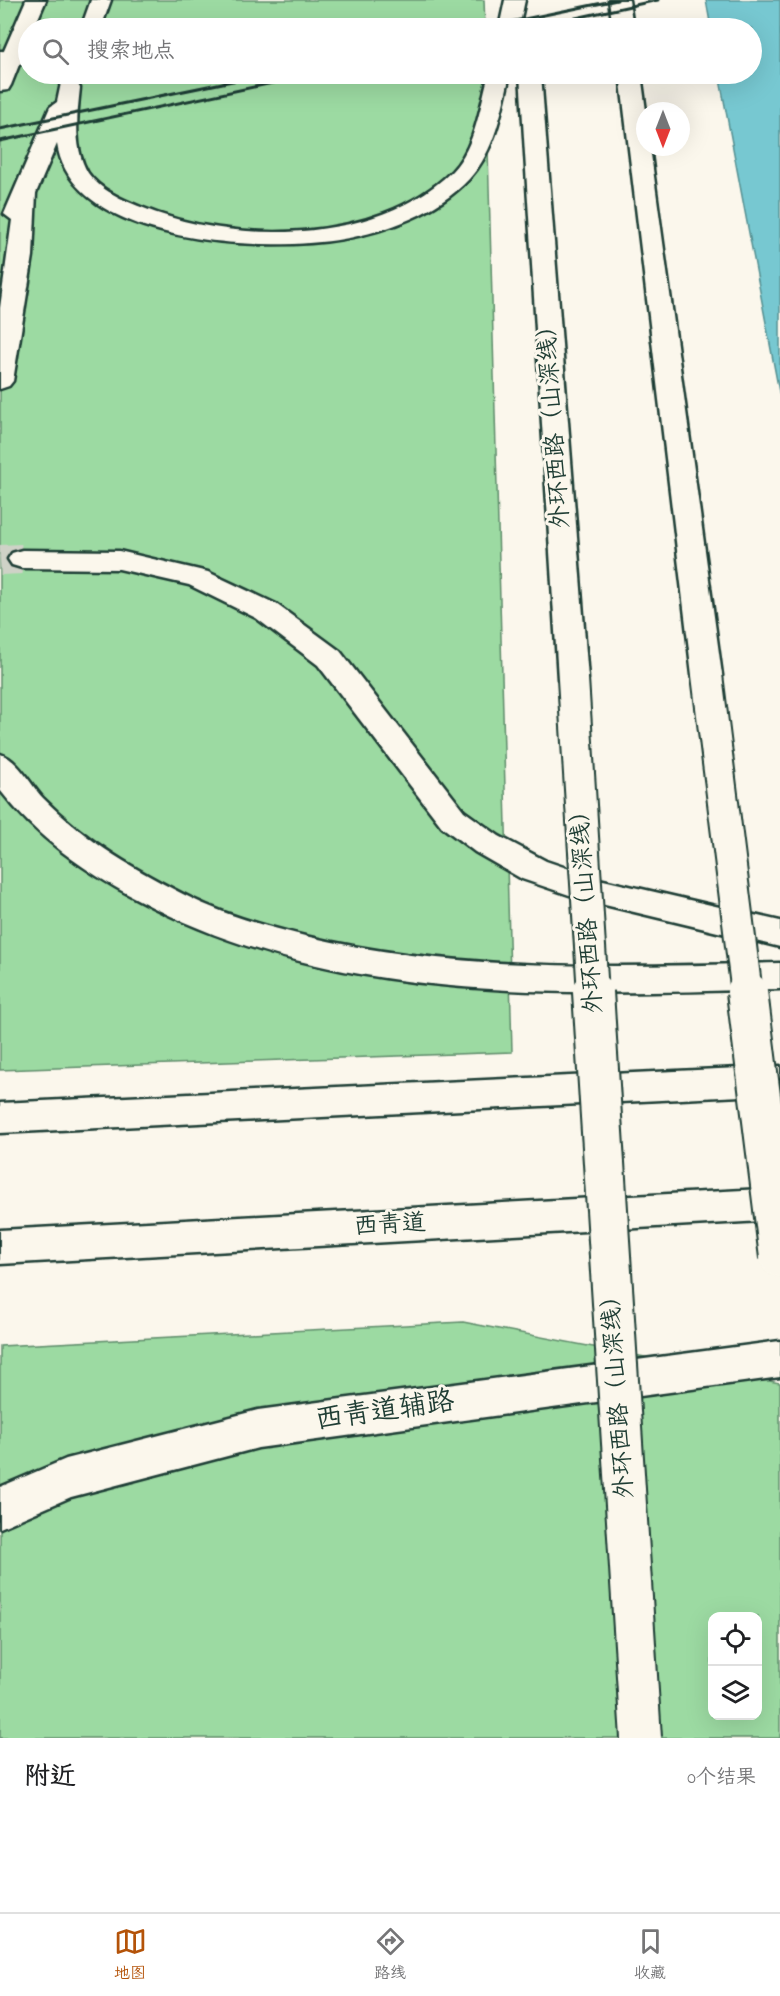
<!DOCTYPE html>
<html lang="zh">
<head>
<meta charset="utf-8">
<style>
	:root { --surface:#fff; --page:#f2f2f2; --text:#202124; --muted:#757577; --line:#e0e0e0; --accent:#b45309 }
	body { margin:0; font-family:"Indie Flower","LXGW WenKai TC",sans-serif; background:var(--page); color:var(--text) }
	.controls { position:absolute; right:18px; bottom:18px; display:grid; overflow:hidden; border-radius:12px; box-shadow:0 6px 24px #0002 }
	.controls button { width:54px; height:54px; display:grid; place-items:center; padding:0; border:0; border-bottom:2px solid var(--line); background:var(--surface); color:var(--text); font:30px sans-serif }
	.compass { position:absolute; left:636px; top:102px; width:54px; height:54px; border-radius:50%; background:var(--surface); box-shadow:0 6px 24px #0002; rotate:180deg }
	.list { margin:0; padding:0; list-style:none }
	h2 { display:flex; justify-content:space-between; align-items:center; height:78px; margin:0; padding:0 24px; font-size:26px }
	h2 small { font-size:20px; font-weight:400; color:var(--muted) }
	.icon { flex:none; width:33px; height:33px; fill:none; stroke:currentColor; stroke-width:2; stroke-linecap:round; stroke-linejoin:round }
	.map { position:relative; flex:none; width:780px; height:1738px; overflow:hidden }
	.search { position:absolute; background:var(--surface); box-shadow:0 6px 24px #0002; left:18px; right:18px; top:18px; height:66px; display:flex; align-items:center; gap:15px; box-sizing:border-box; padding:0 21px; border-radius:33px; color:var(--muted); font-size:22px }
	.sheet { height:174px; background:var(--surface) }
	nav { display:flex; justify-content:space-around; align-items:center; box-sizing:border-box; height:84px; border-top:2px solid var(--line); background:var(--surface); font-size:16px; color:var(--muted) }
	nav a { display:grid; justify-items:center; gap:3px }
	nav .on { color:var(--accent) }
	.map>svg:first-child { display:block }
	.green { fill:#9cdaa2; stroke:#5e8c6b; stroke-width:1.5; fill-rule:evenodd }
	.water { fill:#77c8d1; stroke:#549092; stroke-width:1.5 }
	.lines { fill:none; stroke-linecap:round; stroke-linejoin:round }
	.tertiary-tunnel { stroke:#cfd2c7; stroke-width:30; stroke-dasharray:30 15; stroke-linecap:butt }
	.minor-casing { stroke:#1f3d34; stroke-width:5 }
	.tertiary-casing { stroke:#1f3d34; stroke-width:5 }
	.trunk-casing { stroke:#1f3d34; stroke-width:5 }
	.minor { fill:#fbf7ec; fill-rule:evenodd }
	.tertiary { fill:#fbf7ec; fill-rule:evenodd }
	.trunk { fill:#fbf7ec; fill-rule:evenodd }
	.rail { stroke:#1f3d34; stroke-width:3 }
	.trunk-bridge-far1-casing { stroke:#1f3d34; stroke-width:34; stroke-linecap:butt }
	.trunk-bridge-casing { stroke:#1f3d34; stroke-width:44; stroke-linecap:butt }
	.trunk-bridge-far1 { stroke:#fbf7ec; stroke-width:30 }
	.trunk-bridge { stroke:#fbf7ec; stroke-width:40 }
	.labels { text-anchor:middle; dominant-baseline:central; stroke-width:6; stroke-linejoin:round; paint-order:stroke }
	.street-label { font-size:24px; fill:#1f3d34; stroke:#fbf7ec }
	.near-street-label { font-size:28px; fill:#1f3d34; stroke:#fbf7ec }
</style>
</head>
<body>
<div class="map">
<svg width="780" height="1738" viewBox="0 0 780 1738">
	<rect width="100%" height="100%" fill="#fbf7ec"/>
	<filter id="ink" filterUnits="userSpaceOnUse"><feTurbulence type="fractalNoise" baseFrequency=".0167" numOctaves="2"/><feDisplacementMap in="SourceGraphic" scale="12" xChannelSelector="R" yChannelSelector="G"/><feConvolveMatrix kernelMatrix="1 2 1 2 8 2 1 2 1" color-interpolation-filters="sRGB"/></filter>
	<g filter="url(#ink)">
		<g class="green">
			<polygon points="0,0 484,0 485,28 28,28 28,74 486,74 512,1052 0,1070"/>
			<path d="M 463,1322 L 780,1383 L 780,1738 L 0,1738 L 0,1346 ZM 712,1616 L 758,1616 L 758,1716 L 712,1716 Z"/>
		</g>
		<polygon class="water" points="706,0 780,0 780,397 719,74 752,74 752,28 711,28"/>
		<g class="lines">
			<polyline class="tertiary-tunnel" points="0,560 22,559"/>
			<g class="minor-casing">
				<polygon id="minor" points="0,51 28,52 28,64 0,63"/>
			</g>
			<g class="tertiary-casing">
				<g id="tertiary">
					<polygon points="22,550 119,551 208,572 276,604 340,651 464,811 499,836 546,861 599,879 780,921 780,947 584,900 522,879 475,852 442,827 318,665 256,618 189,585 119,569 22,568 12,565 8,559 12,553"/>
					<polygon points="780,1341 780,1377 258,1448 71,1497 0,1528 0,1487 66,1459 258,1410"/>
				</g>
			</g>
			<g class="trunk-casing">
				<g id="trunk">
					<polygon points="26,0 46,0 34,28 28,28 28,42 11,85 8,90 0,91 0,60"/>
					<polygon points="91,0 111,0 101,28 81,28"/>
					<polygon points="505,0 525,0 519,28 499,28"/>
					<polygon points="609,0 629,0 633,28 613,28"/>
					<path d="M 489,74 L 510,74 C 502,110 495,151 469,179 C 437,213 388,231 343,239 C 265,253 72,245 57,144 L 36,193 L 33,256 L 13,381 L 9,386 L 0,389 L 0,308 L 12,220 L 4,214 L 50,107 L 57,102 L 61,83 L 77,83 L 80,88 C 77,115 73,149 88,173 C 100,190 123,200 141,207 C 233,245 377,245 452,171 C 476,146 480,105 489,74 Z"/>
					<polygon points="520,74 541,74 588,679 584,686 573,689 562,686 558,679"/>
					<polygon points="620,74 641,74 646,111 645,147 650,147 722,675 718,682 707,685 696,682 692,675"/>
					<path d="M 0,754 C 18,759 30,784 43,798 C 86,842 139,872 193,899 C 228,916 268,927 305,936 C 461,973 621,967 780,963 L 780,989 C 564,995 333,1005 137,899 C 84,871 37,838 0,790 Z"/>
					<polygon points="780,1066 780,1094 0,1133 0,1103"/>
					<polygon points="780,1188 780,1220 0,1264 0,1230"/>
				</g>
			</g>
			<use href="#minor" class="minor"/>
			<use href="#tertiary" class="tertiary"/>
			<use href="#trunk" class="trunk"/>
			<g class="rail">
				<polyline points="481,28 617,0"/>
				<polyline points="530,28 658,0"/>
				<polyline points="0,129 266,74"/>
				<polyline points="0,141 315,74"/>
			</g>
			<g class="trunk-bridge-far1-casing">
				<g id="trunk-bridge-far1">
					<polyline points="707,675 747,994"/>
					<polyline points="573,679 593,994"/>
				</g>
			</g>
			<g class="trunk-bridge-casing">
				<g id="trunk-bridge">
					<polyline points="593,992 641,1738"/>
					<polyline points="747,992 780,1257"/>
				</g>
			</g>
			<use href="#trunk-bridge-far1" class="trunk-bridge-far1"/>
			<use href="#trunk-bridge" class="trunk-bridge"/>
		</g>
	</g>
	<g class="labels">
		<g class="street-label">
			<text transform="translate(555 421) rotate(-94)">外环西路（山深线）</text>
			<text transform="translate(588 906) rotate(-94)">外环西路（山深线）</text>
			<text transform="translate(390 1226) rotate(-3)">西青道</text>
			<text transform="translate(619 1391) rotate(-94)">外环西路（山深线）</text>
		</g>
		<g class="near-street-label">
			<text transform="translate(385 1412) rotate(-8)">西青道辅路</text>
		</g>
	</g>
</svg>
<div class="controls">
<button><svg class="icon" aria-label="locate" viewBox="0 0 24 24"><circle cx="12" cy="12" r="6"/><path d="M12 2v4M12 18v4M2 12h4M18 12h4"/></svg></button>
<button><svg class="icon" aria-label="layers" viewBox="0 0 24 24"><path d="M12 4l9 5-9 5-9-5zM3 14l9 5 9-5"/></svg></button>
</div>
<svg class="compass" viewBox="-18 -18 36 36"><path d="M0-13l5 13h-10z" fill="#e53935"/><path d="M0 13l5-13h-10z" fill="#757577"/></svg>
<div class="search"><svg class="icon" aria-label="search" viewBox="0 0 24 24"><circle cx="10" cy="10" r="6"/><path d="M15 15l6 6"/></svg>搜索地点</div>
</div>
<section class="sheet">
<h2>附近<small>0个结果</small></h2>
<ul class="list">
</ul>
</section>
<nav>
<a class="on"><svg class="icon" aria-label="map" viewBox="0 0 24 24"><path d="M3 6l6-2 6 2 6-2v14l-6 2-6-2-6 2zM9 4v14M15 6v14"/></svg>地图</a>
<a><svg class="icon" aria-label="directions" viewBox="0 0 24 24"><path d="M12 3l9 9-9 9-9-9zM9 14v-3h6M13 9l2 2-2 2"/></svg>路线</a>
<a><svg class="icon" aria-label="saved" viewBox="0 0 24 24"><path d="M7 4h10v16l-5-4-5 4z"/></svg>收藏</a>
</nav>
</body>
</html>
